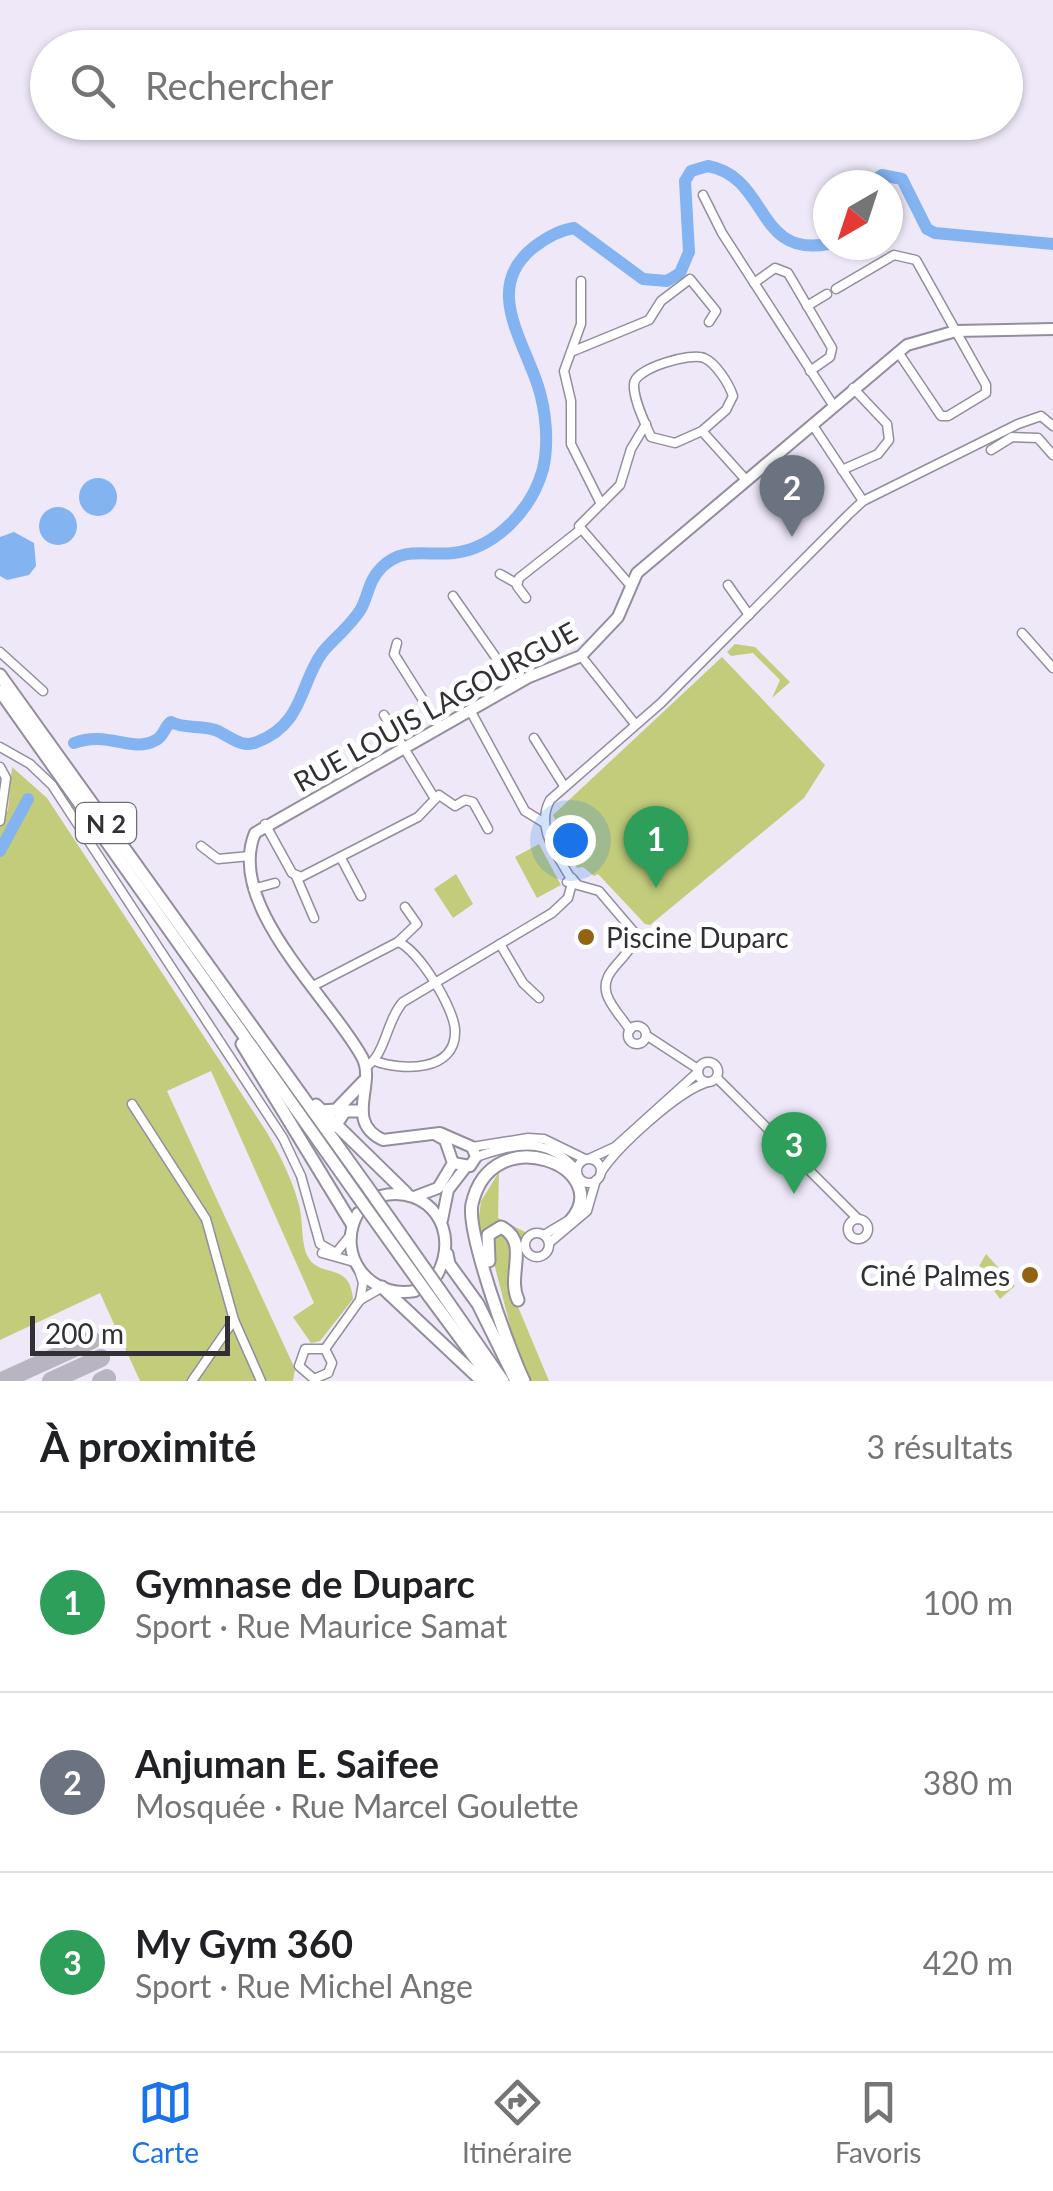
<!DOCTYPE html>
<html lang="fr">
<head>
<meta charset="utf-8">
<style>
	:root { --surface:#fff; --page:#f6f6f6; --text:#202124; --muted:#757577; --line:#e0e0e0; --accent:#1a73e8 }
	body { margin:0; font-family:Lato,sans-serif; background:var(--page); color:var(--text) }
	.compass { position:absolute; left:813px; top:170px; width:90px; height:90px; border-radius:50%; background:var(--surface); box-shadow:0 2px 8px #0004; rotate:219deg }
	.scale { position:absolute; left:30px; bottom:25px; width:200px; box-sizing:border-box; padding-left:10px; border:5px solid #322f35; border-top:0; font-size:28px; line-height:35px; white-space:nowrap; color:#322f35; -webkit-text-stroke:8px #fff; paint-order:stroke }
	.you { position:absolute; left:570px; top:840px; width:35px; height:35px; margin:-25px; border:8px solid #fff; border-radius:50%; background:#1a73e8; box-shadow:0 0 0 15px #1a73e833 }
	.badge { display:grid; place-items:center; width:65px; height:65px; border-radius:50%; background:var(--accent); color:#fff; font-size:32px; font-weight:700 }
	.pin { position:absolute; translate:-50% -82px; filter:drop-shadow(0 2px 5px #0008) }
	.pin::after { content:''; position:absolute; top:52px; width:35px; height:30px; background:inherit; clip-path:polygon(0 0,100% 0,50% 100%) }
	.list { margin:0; padding:0; list-style:none }
	h2 { display:flex; justify-content:space-between; align-items:center; height:130px; margin:0; padding:0 40px; font-size:42px }
	h2 small { font-size:32px; font-weight:400; color:var(--muted) }
	.list li { display:grid; grid-template-columns:65px 1fr auto; gap:30px; align-items:center; box-sizing:border-box; height:180px; padding:0 40px; border-top:2px solid var(--line) }
	.list b { display:block; font-size:38px; white-space:nowrap }
	.list p { margin:0; font-size:32px; white-space:nowrap; color:var(--muted) }
	.list em { font-size:32px; font-style:normal; color:var(--muted) }
	.icon { flex:none; width:55px; height:55px; fill:none; stroke:currentColor; stroke-width:2; stroke-linecap:round; stroke-linejoin:round }
	.map { position:relative; flex:none; width:1053px; height:1381px; overflow:hidden }
	.search { position:absolute; background:var(--surface); box-shadow:0 2px 8px #0004; left:30px; right:30px; top:30px; height:110px; display:flex; align-items:center; gap:25px; box-sizing:border-box; padding:0 35px; border-radius:55px; color:var(--muted); font-size:38px }
	.sheet { height:670px; background:var(--surface) }
	nav { display:flex; justify-content:space-around; align-items:center; box-sizing:border-box; height:140px; border-top:2px solid var(--line); background:var(--surface); font-size:28px; color:var(--muted) }
	nav a { display:grid; justify-items:center; gap:5px }
	nav .on { color:var(--accent) }
	.map>svg:first-child { display:block }
	.green { fill:#c2cc7b }
	.water { fill:#83b3f0 }
	.lines { fill:none; stroke-linecap:round; stroke-linejoin:round }
	.river { stroke:#83b3f0; stroke-width:12 }
	.taxiway { stroke:#b8b4c0; stroke-width:18 }
	.minor-casing { stroke:#938d9c; stroke-width:11 }
	.major-casing { stroke:#938d9c; stroke-width:14 }
	.highway-casing { stroke:#938d9c; stroke-width:15 }
	.minor { stroke:#fff; stroke-width:8 }
	.major { stroke:#fff; stroke-width:10 }
	.highway { stroke:#fff; stroke-width:11 }
	.highway-bridge-casing { stroke:#938d9c; stroke-width:15; stroke-linecap:butt }
	.highway-bridge { stroke:#fff; stroke-width:11 }
	.poi-dot { fill:#926310; stroke:#fff; stroke-width:4 }
	.labels { text-anchor:middle; dominant-baseline:central; stroke-width:10; stroke-linejoin:round; paint-order:stroke }
	.shield { fill:#fff; stroke:#706d72; stroke-width:2.5 }
	.shield-label { font-size:25px; font-weight:bold; fill:#322f35 }
	.street-label { font-size:28px; fill:#322f35; stroke:#fff }
	.poi-label { font-size:28px; fill:#322f35; stroke:#fff; text-anchor:start }
</style>
</head>
<body>
<div class="map">
<svg width="1053" height="1381" viewBox="0 0 1053 1381">
	<rect width="100%" height="100%" fill="#eee8f8"/>
	<g class="green">
		<polygon points="735,644 755,647 790,682 772,698 780,680 753,653 731,656 727,652"/>
		<polygon points="722,657 825,765 804,798 650,925 645,924 598,874 594,876 583,867 577,868 553,815"/>
		<path d="M 12,767 L 47,798 L 266,1131 C 280,1155 292,1179 299,1205 C 303,1220 301,1238 306,1253 C 317,1281 350,1259 353,1299 L 320,1341 L 311,1343 L 293,1317 L 314,1303 L 211,1071 L 167,1091 L 295,1369 L 293,1381 L 140,1381 L 100,1293 L 0,1340 L 0,823 L 8,810 Z"/>
		<polygon points="539,844 561,885 537,898 515,857"/>
		<polygon points="456,874 473,904 453,918 434,889"/>
		<polygon points="499,1172 498,1218 525,1232 524,1253 511,1290 549,1381 531,1381 519,1361 495,1267 478,1223 481,1201"/>
		<polygon points="986,1254 1015,1286 1000,1299 978,1268"/>
	</g>
	<g class="water">
		<circle cx="98" cy="497" r="19"/>
		<circle cx="58" cy="526" r="19"/>
		<polygon points="14,532 34,543 36,566 29,575 7,580 0,576 0,537"/>
	</g>
	<g class="lines">
		<g class="river">
			<polyline points="867,185 882,175 902,179 927,229 935,233 1053,244"/>
			<path d="M 74,743 C 109,730 131,754 156,740 C 164,736 164,727 171,722 C 184,729 201,725 215,730 C 229,735 241,749 257,742 C 304,724 300,683 322,653 C 334,638 353,624 362,607 C 369,592 369,580 382,567 C 404,546 427,556 454,553 C 496,548 532,509 543,469 C 549,443 546,411 538,386 C 523,339 483,287 534,247 C 546,238 559,230 574,228 L 643,279 L 667,281 L 680,273 L 689,252 L 685,181 L 691,171 L 708,166 C 769,177 755,258 828,244"/>
			<polyline points="0,851 28,799"/>
		</g>
		<g class="taxiway">
			<polyline points="2,1381 92,1340"/>
			<polyline points="51,1381 101,1358"/>
			<polyline points="101,1381 107,1378"/>
		</g>
		<g class="minor-casing">
			<g id="minor">
				<polyline points="703,195 722,233 833,405"/>
				<polyline points="581,281 581,324 564,371 571,401 571,444 601,504"/>
				<polyline points="754,283 775,268 788,273 832,348 830,357 810,371"/>
				<polyline points="836,289 894,255 916,260 986,385 986,393 948,416 941,416 898,352"/>
				<polyline points="807,306 827,294"/>
				<polyline points="571,352 649,320 661,301 690,279 716,311 709,322"/>
				<polyline points="812,424 863,501"/>
				<path d="M 702,431 L 675,443 L 651,437 C 645,423 633,399 634,384 C 635,368 692,352 704,358 C 716,363 729,384 733,396 L 726,410 L 702,431 L 746,480"/>
				<polyline points="991,450 1012,437 1038,438 1053,455"/>
				<polyline points="842,470 878,454 889,440 887,424 853,388"/>
				<polyline points="500,574 516,583"/>
				<polyline points="630,585 579,526 620,485 631,449 646,424"/>
				<polyline points="728,585 749,615"/>
				<polyline points="453,596 515,685"/>
				<polyline points="526,598 517,586 519,578 580,530"/>
				<polyline points="1022,633 1053,668"/>
				<polyline points="397,643 394,654 440,727"/>
				<polyline points="0,652 43,691"/>
				<polyline points="581,656 635,724"/>
				<polyline points="470,710 525,811 543,822"/>
				<polyline points="384,715 435,799"/>
				<polyline points="534,738 564,786"/>
				<polyline points="0,747 30,764 52,785 283,1138 301,1176 320,1244 336,1253 349,1237"/>
				<polyline points="0,767 6,778 0,821"/>
				<polyline points="265,824 292,873 301,877 418,817 439,795 455,806 465,800 473,802 488,829"/>
				<polyline points="201,846 218,859 250,856"/>
				<polyline points="341,858 361,896"/>
				<polyline points="296,876 314,918"/>
				<path d="M 571,879 C 557,854 535,828 550,800 L 661,703 L 848,515 L 863,501 L 1018,424 L 1041,416 L 1053,426"/>
				<path d="M 576,883 L 572,878 L 567,882 L 599,891 L 634,932 C 635,959 598,968 607,995 C 611,1007 623,1019 630,1030"/>
				<polyline points="253,889 275,883"/>
				<polyline points="500,944 523,983 539,998"/>
				<polyline points="313,986 398,942 417,924 405,907"/>
				<circle cx="637" cy="1035" r="9"/>
				<polyline points="646,1035 698,1069"/>
				<path d="M 375,1061 C 402,1071 456,1072 455,1031 C 455,1009 418,949 398,942"/>
				<circle cx="708" cy="1072" r="10"/>
				<path d="M 366,1067 C 386,1054 386,1021 403,1002 L 552,913 L 568,898 L 571,887"/>
				<polyline points="717,1078 858,1219"/>
				<polyline points="132,1104 206,1219 234,1320 261,1381"/>
				<polyline points="472,1147 528,1138 544,1139 585,1159"/>
				<path d="M 476,1157 C 514,1144 547,1135 576,1170"/>
				<polyline points="591,1158 615,1147 698,1072"/>
				<circle cx="589" cy="1171" r="12"/>
				<path d="M 601,1172 C 618,1146 678,1091 708,1082"/>
				<circle cx="858" cy="1229" r="10"/>
				<circle cx="537" cy="1245" r="12"/>
				<polyline points="544,1235 574,1217"/>
				<polyline points="549,1243 587,1211 596,1180"/>
				<polyline points="322,1253 354,1262"/>
				<polyline points="359,1270 363,1283 360,1300"/>
				<polyline points="325,1349 360,1300 381,1288"/>
				<polyline points="325,1349 305,1349 299,1366 314,1379 328,1373"/>
				<polyline points="325,1349 332,1363 328,1373"/>
				<polyline points="192,1381 234,1320"/>
			</g>
		</g>
		<g class="major-casing">
			<g id="major">
				<path d="M 453,1163 L 470,1166 L 476,1157 L 472,1147 L 440,1133 L 383,1140 C 343,1121 377,1084 362,1057 C 329,997 225,905 255,833 L 529,677 L 581,656 L 618,617 L 637,573 L 907,345 L 956,331 L 1053,329"/>
				<path d="M 380,1196 C 430,1184 461,1231 437,1275"/>
				<polyline points="417,1196 438,1188 453,1163 445,1140 436,1135"/>
				<path d="M 358,1213 C 335,1255 369,1299 415,1291"/>
				<polyline points="442,1220 448,1190 465,1168"/>
			</g>
		</g>
		<g class="highway-casing">
			<g id="highway">
				<polyline points="0,675 366,1185"/>
				<polyline points="0,691 356,1194"/>
				<polyline points="242,1044 352,1224"/>
				<polyline points="316,1105 406,1193"/>
				<polyline points="321,1111 336,1110 364,1081"/>
				<polyline points="335,1126 345,1111 361,1111"/>
				<polyline points="447,1254 449,1264 478,1304 516,1381"/>
				<path d="M 489,1261 L 488,1235 L 501,1227 C 531,1242 506,1275 518,1300"/>
				<polyline points="382,1287 482,1381"/>
				<polyline points="439,1289 503,1381"/>
				<polyline points="429,1296 492,1381"/>
				<path d="M 524,1381 C 510,1352 466,1232 472,1204 C 492,1117 616,1168 571,1220"/>
			</g>
		</g>
		<use href="#minor" class="minor"/>
		<use href="#major" class="major"/>
		<use href="#highway" class="highway"/>
		<g class="highway-bridge-casing">
			<g id="highway-bridge">
				<polyline points="366,1185 439,1289"/>
				<polyline points="356,1194 429,1296"/>
			</g>
		</g>
		<use href="#highway-bridge" class="highway-bridge"/>
	</g>
	<g class="poi-dot">
		<circle cx="586" cy="937" r="10"/>
		<circle cx="1030" cy="1275" r="10"/>
	</g>
	<g class="labels">
		<rect class="shield" x="76" y="803" width="60" height="40" rx="8"/>
		<g class="shield-label">
			<text x="106" y="823">N 2</text>
		</g>
		<g class="street-label">
			<text transform="translate(435 706) rotate(-29)">RUE LOUIS LAGOURGUE</text>
		</g>
		<g class="poi-label">
			<text x="606" y="937">Piscine Duparc</text>
			<text x="1010" y="1275" text-anchor="end">Ciné Palmes</text>
		</g>
	</g>
</svg>
<svg class="compass" viewBox="-18 -18 36 36"><path d="M0-13l5 13h-10z" fill="#e53935"/><path d="M0 13l5-13h-10z" fill="#757577"/></svg>
<div class="scale">200 m</div>
<div class="you"></div>
<div class="pin badge" style="left:656px;top:888px;background:#2e9e5b">1</div>
<div class="pin badge" style="left:792px;top:537px;background:#6b7280">2</div>
<div class="pin badge" style="left:794px;top:1194px;background:#2e9e5b">3</div>
<div class="search"><svg class="icon" aria-label="search" viewBox="0 0 24 24"><circle cx="10" cy="10" r="6"/><path d="M15 15l6 6"/></svg>Rechercher</div>
</div>
<section class="sheet">
<h2>À proximité<small>3 résultats</small></h2>
<ul class="list">
<li><span class="badge" style="background:#2e9e5b">1</span><div><b>Gymnase de Duparc</b><p>Sport · Rue Maurice Samat</p></div><em>100 m</em></li>
<li><span class="badge" style="background:#6b7280">2</span><div><b>Anjuman E. Saifee</b><p>Mosquée · Rue Marcel Goulette</p></div><em>380 m</em></li>
<li><span class="badge" style="background:#2e9e5b">3</span><div><b>My Gym 360</b><p>Sport · Rue Michel Ange</p></div><em>420 m</em></li>
</ul>
</section>
<nav>
<a class="on"><svg class="icon" aria-label="map" viewBox="0 0 24 24"><path d="M3 6l6-2 6 2 6-2v14l-6 2-6-2-6 2zM9 4v14M15 6v14"/></svg>Carte</a>
<a><svg class="icon" aria-label="directions" viewBox="0 0 24 24"><path d="M12 3l9 9-9 9-9-9zM9 14v-3h6M13 9l2 2-2 2"/></svg>Itinéraire</a>
<a><svg class="icon" aria-label="saved" viewBox="0 0 24 24"><path d="M7 4h10v16l-5-4-5 4z"/></svg>Favoris</a>
</nav>
</body>
</html>
